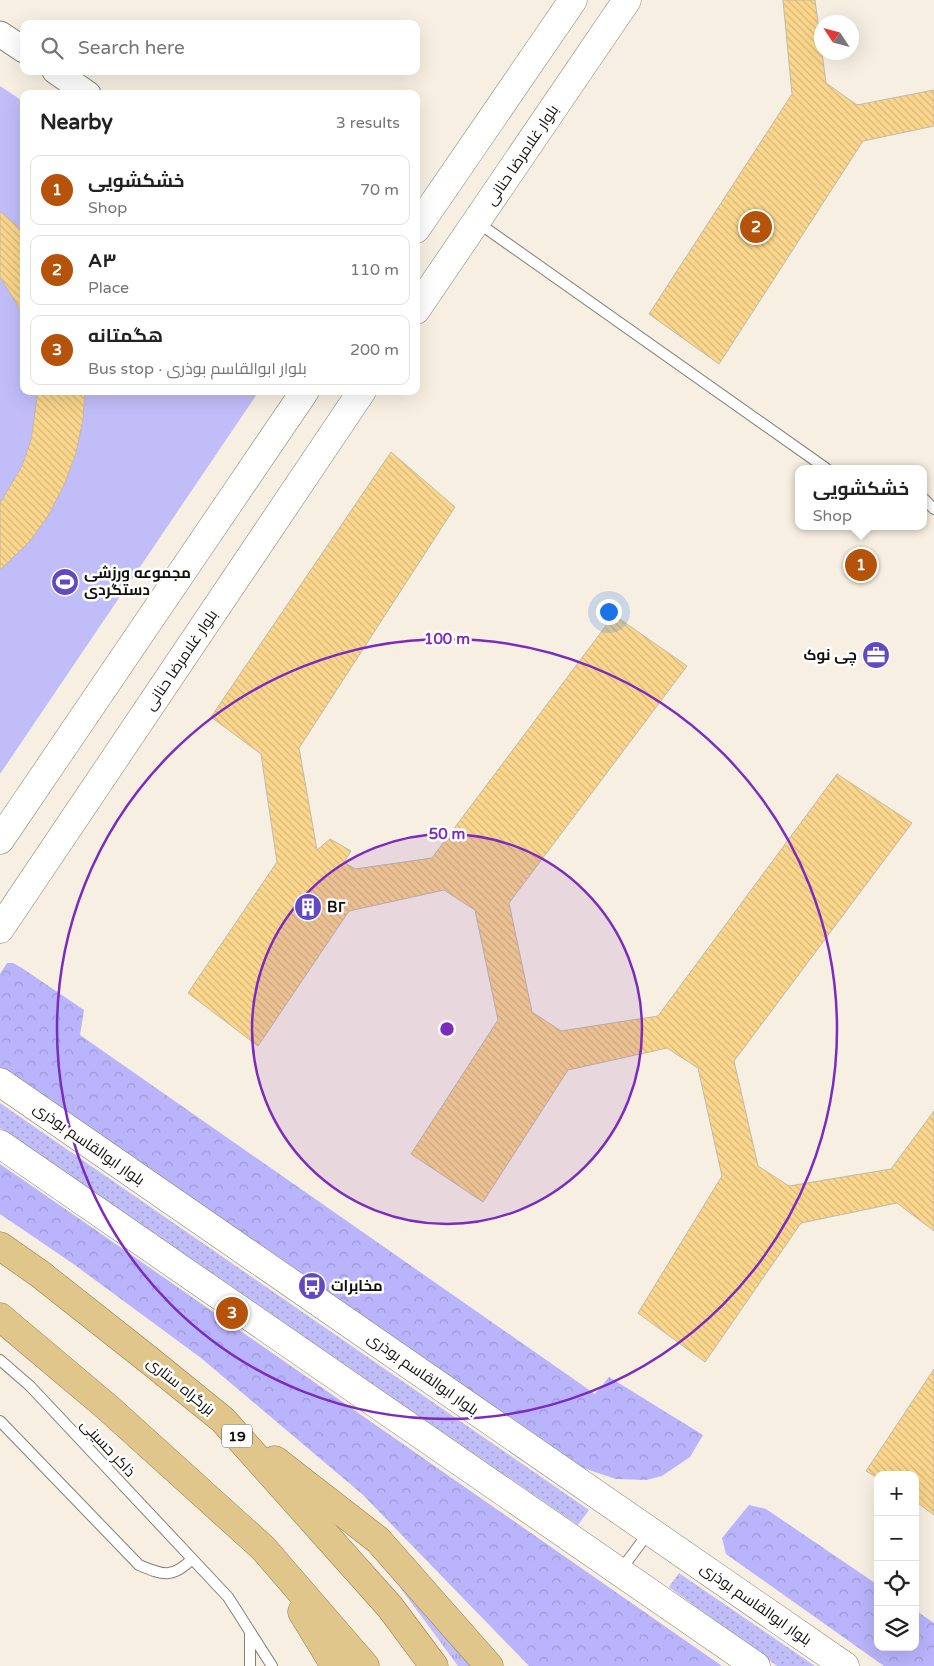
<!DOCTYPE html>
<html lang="en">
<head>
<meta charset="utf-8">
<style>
	:root { --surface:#fff; --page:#f6f6f6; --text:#222; --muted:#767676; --line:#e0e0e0; --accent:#b45309 }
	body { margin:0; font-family:"Varela Round",Cairo,sans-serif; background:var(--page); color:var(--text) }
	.controls { position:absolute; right:15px; bottom:15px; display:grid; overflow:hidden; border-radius:10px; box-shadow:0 5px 20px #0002 }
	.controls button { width:45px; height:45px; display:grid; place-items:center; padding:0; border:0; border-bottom:1px solid var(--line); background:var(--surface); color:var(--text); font:25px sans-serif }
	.compass { position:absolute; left:814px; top:15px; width:45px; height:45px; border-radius:50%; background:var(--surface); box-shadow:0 5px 20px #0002; rotate:306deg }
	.you { position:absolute; left:608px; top:611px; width:18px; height:18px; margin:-12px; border:4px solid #fff; border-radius:50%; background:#1a73e8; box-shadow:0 0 0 8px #1a73e833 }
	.badge { display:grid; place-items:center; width:32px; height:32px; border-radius:50%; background:var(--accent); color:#fff; font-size:16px; font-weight:700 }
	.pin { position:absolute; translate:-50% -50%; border:2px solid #fff; box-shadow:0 1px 5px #0006 }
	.popup { position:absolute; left:795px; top:465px; width:132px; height:65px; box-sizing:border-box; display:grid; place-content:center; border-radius:10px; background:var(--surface); filter:drop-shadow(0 1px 4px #0005); font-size:16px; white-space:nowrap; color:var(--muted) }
	.popup b { font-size:19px; color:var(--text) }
	.popup::after { content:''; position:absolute; left:50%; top:100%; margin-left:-10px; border:10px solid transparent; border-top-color:var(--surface) }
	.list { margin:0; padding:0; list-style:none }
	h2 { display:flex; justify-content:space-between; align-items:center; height:65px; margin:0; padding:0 20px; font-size:21px }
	h2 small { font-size:16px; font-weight:400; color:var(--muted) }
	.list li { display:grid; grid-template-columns:32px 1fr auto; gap:15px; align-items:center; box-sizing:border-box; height:70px; margin:0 10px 10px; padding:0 10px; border:1px solid var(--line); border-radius:10px }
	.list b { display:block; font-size:19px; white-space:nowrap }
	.list p { margin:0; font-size:16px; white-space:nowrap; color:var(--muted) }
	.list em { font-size:16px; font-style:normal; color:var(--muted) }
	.icon { flex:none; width:28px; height:28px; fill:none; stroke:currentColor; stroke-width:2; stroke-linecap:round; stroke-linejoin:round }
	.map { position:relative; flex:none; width:934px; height:1666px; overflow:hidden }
	.search { position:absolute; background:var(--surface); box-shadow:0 5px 20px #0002; left:20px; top:20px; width:400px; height:55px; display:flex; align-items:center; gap:12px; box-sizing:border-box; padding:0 18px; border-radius:10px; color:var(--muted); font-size:19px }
	.panel { position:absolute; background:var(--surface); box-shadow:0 5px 20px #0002; left:20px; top:90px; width:400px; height:305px; border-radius:10px }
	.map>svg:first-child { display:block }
	.grass { fill:url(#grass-tufts) }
	.forest { fill:url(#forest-crowns) }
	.park { fill:#c0bdf9 }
	.garden { fill:url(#garden-dots) }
	.building { fill:url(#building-back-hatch); stroke:#c1baac }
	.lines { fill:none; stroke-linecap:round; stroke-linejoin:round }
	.service-casing { stroke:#868073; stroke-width:12 }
	.tertiary-casing { stroke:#868073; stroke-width:27 }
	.secondary-casing { stroke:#868073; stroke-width:29 }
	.trunk-casing { stroke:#937c4a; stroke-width:29 }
	.service { stroke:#fff; stroke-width:10 }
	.tertiary { stroke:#fff; stroke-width:25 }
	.secondary { stroke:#fff; stroke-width:28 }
	.trunk { stroke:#e0c68a; stroke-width:28 }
	.ring { fill:none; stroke:#7b2cbf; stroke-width:2.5 }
	.labels { text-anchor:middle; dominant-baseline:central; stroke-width:5; stroke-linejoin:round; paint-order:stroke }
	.shield { fill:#fefefe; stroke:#585753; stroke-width:1 }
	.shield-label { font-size:14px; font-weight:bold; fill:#110f0a }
	.street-label { font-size:15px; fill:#110f0a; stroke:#fefefe }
	.poi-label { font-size:15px; font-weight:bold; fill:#110f0a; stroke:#fefefe; text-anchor:start }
	.centre { fill:#7b2cbf; stroke:#fefefe; stroke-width:2.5 }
	.ring-label { font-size:15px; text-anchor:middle; font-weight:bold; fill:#7b2cbf; stroke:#fefefe; stroke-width:5; stroke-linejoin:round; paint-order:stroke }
</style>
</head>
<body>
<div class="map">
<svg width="934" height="1666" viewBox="0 0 934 1666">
	<defs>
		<pattern id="grass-tufts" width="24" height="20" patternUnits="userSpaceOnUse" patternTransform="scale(1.25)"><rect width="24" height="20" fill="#c0bdf9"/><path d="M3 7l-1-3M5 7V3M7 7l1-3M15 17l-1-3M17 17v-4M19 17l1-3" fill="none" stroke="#a4a1d4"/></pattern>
		<pattern id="forest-crowns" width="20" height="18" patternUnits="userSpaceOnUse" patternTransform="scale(1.25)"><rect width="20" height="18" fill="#b9b4fb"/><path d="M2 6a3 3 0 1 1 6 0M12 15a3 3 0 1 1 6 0" fill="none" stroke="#9e9ad6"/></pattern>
		<pattern id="garden-dots" width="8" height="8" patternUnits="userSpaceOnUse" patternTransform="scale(1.25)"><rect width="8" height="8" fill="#c0bdf9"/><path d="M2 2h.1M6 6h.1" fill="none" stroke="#a4a1d4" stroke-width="1.8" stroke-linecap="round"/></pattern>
		<pattern id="building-back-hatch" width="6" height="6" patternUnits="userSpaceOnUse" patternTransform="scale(1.25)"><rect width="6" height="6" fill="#fbd78d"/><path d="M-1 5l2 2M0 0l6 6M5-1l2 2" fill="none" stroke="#d6b778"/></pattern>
	</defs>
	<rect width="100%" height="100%" fill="#f7f0e2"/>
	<polygon class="grass" points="349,1528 474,1666 458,1666 399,1586"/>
	<g class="forest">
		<polygon points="7,963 13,963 22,968 84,1010 80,1035 595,1394 609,1377 703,1435 690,1457 662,1476 646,1480 616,1479 571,1464 0,1069 0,974"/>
		<polygon points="0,1164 87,1224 722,1666 529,1666 362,1494 201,1358 72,1263 0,1214"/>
		<polygon points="749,1505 766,1509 878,1585 878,1647 915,1647 915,1610 934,1623 934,1666 884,1666 726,1554 722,1538"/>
	</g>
	<polygon class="park" points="0,86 24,102 24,391 259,391 0,774"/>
	<g class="garden">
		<polygon points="0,1103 589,1510 578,1525 0,1128"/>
		<polygon points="679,1573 815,1666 777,1666 669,1587"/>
	</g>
	<g class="building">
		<polygon points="783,0 815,0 826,83 857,105 934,90 934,126 863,141 719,364 649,314 792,94"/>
		<polygon points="0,211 24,232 24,319 18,306 0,277"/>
		<polygon points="38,391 85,391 83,419 76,453 64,485 48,516 30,541 0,570 0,503 22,466 31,440"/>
		<polygon points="391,452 455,507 299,748 317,850 330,839 351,851 344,862 355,869 432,858 614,615 687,666 509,903 532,1012 561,1031 658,1016 837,774 912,823 734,1061 758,1166 789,1186 891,1169 934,1111 934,1231 897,1203 801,1223 705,1362 638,1313 722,1176 698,1068 667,1048 568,1070 483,1202 411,1154 498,1020 475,910 444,890 349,911 258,1046 188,993 277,862 261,754 211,717"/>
		<polygon points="934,1369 934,1515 915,1501 919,1487 915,1484 915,1475 878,1475 878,1478 866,1471"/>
	</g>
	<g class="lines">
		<g class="service-casing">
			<g id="service">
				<polyline points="477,222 827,469"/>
				<polyline points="924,499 934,509"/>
				<polyline points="0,1360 30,1386 228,1597 272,1666"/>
				<path d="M 0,1421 L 139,1565 C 163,1575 172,1579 192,1559"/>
				<polyline points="620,1571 649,1532"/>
				<polyline points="250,1632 250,1666"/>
			</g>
		</g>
		<g class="tertiary-casing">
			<g id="tertiary">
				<polyline points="0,34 24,50"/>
				<polyline points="55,71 88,94"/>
			</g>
		</g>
		<g class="secondary-casing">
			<g id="secondary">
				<polyline points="416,229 573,0"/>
				<polyline points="416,310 627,0"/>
				<polyline points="0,840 305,391"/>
				<polyline points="0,929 362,391"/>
				<polyline points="0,1082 845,1666"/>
				<polyline points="0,1144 756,1666"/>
			</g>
		</g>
		<g class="trunk-casing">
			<g id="trunk">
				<polyline points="0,1246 40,1274 149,1360 223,1420 390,1607 434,1666"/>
				<polyline points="0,1317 107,1407 263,1548 365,1666"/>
				<polyline points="275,1460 378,1540 489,1666"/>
				<polyline points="302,1612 335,1666"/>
			</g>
		</g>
		<use href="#service" class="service"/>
		<use href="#tertiary" class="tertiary"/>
		<use href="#secondary" class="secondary"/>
		<use href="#trunk" class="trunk"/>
	</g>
	<circle cx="447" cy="1029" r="195" fill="#7b2cbf" fill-opacity=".12"/>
	<g class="ring">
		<circle cx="447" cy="1029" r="195"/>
		<circle cx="447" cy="1029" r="390"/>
	</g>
	<defs>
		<g id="stadium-disc" transform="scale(1.4375)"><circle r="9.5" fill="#6149c2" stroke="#fefefe"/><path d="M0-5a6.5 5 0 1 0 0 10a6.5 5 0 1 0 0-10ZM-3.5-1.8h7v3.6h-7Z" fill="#fff"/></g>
		<g id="office-disc" transform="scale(1.4375)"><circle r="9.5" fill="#6149c2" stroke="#fefefe"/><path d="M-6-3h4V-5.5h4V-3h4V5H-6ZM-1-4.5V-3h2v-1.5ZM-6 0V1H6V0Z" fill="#fff"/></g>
		<g id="building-disc" transform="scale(1.4375)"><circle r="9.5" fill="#6149c2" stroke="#fefefe"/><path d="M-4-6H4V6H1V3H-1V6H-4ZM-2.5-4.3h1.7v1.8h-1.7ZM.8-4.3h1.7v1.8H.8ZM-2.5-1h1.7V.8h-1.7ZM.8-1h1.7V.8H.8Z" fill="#fff"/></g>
		<g id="bus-disc" transform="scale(1.4375)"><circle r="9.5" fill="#6149c2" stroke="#fefefe"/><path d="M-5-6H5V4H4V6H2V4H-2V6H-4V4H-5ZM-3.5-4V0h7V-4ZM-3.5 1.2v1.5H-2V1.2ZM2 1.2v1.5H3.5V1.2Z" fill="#fff"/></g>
	</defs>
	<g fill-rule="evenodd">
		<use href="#stadium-disc" x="65" y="582"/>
		<use href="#office-disc" x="876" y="655"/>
		<use href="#building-disc" x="308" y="907"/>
		<use href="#bus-disc" x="312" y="1286"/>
	</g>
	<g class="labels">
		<rect class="shield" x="222" y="1424.5" width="30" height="23" rx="4"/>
		<g class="shield-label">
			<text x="237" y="1436">19</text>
		</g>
		<g class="street-label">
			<text transform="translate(522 155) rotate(-56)">بلوار غلامرضا حنانی</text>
			<text transform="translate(181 660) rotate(-56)">بلوار غلامرضا حنانی</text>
			<text transform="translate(89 1144) rotate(35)">بلوار ابوالقاسم بوذری</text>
			<text transform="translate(423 1374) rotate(35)">بلوار ابوالقاسم بوذری</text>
			<text transform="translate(181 1386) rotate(39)">بزرگراه ستاری</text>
			<text transform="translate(108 1448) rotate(47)">ذاکر حسینی</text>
			<text transform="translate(756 1604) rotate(35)">بلوار ابوالقاسم بوذری</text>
		</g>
		<g class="poi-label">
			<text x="84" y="573">مجموعه ورزشی<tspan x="84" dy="17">دستگردی</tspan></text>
			<text x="857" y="655" text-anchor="end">چی نوک</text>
			<text x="327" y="907">B۲</text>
			<text x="331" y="1286">مخابرات</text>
		</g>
	</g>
	<circle cx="447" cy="1029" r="8" class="centre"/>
	<g class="ring-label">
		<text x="447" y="644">100 m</text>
		<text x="447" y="839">50 m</text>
	</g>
</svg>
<div class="controls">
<button>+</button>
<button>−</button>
<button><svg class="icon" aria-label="locate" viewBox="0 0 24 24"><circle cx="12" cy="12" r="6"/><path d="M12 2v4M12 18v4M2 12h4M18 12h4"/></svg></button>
<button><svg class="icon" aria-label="layers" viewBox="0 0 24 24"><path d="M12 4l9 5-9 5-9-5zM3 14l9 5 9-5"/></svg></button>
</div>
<svg class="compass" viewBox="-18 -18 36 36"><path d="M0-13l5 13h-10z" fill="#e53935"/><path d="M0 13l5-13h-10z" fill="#767676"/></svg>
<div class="you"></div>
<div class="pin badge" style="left:861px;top:565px">1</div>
<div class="popup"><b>خشکشویی</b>Shop</div>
<div class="pin badge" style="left:756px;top:227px">2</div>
<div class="pin badge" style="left:232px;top:1313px">3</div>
<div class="search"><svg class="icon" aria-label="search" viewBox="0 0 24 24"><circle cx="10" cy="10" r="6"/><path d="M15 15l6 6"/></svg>Search here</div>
<section class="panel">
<h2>Nearby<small>3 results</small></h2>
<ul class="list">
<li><span class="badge">1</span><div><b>خشکشویی</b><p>Shop</p></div><em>70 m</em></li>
<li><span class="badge">2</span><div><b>A۳</b><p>Place</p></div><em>110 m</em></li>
<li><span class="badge">3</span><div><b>هگمتانه</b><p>Bus stop · بلوار ابوالقاسم بوذری</p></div><em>200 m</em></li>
</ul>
</section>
</div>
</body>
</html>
